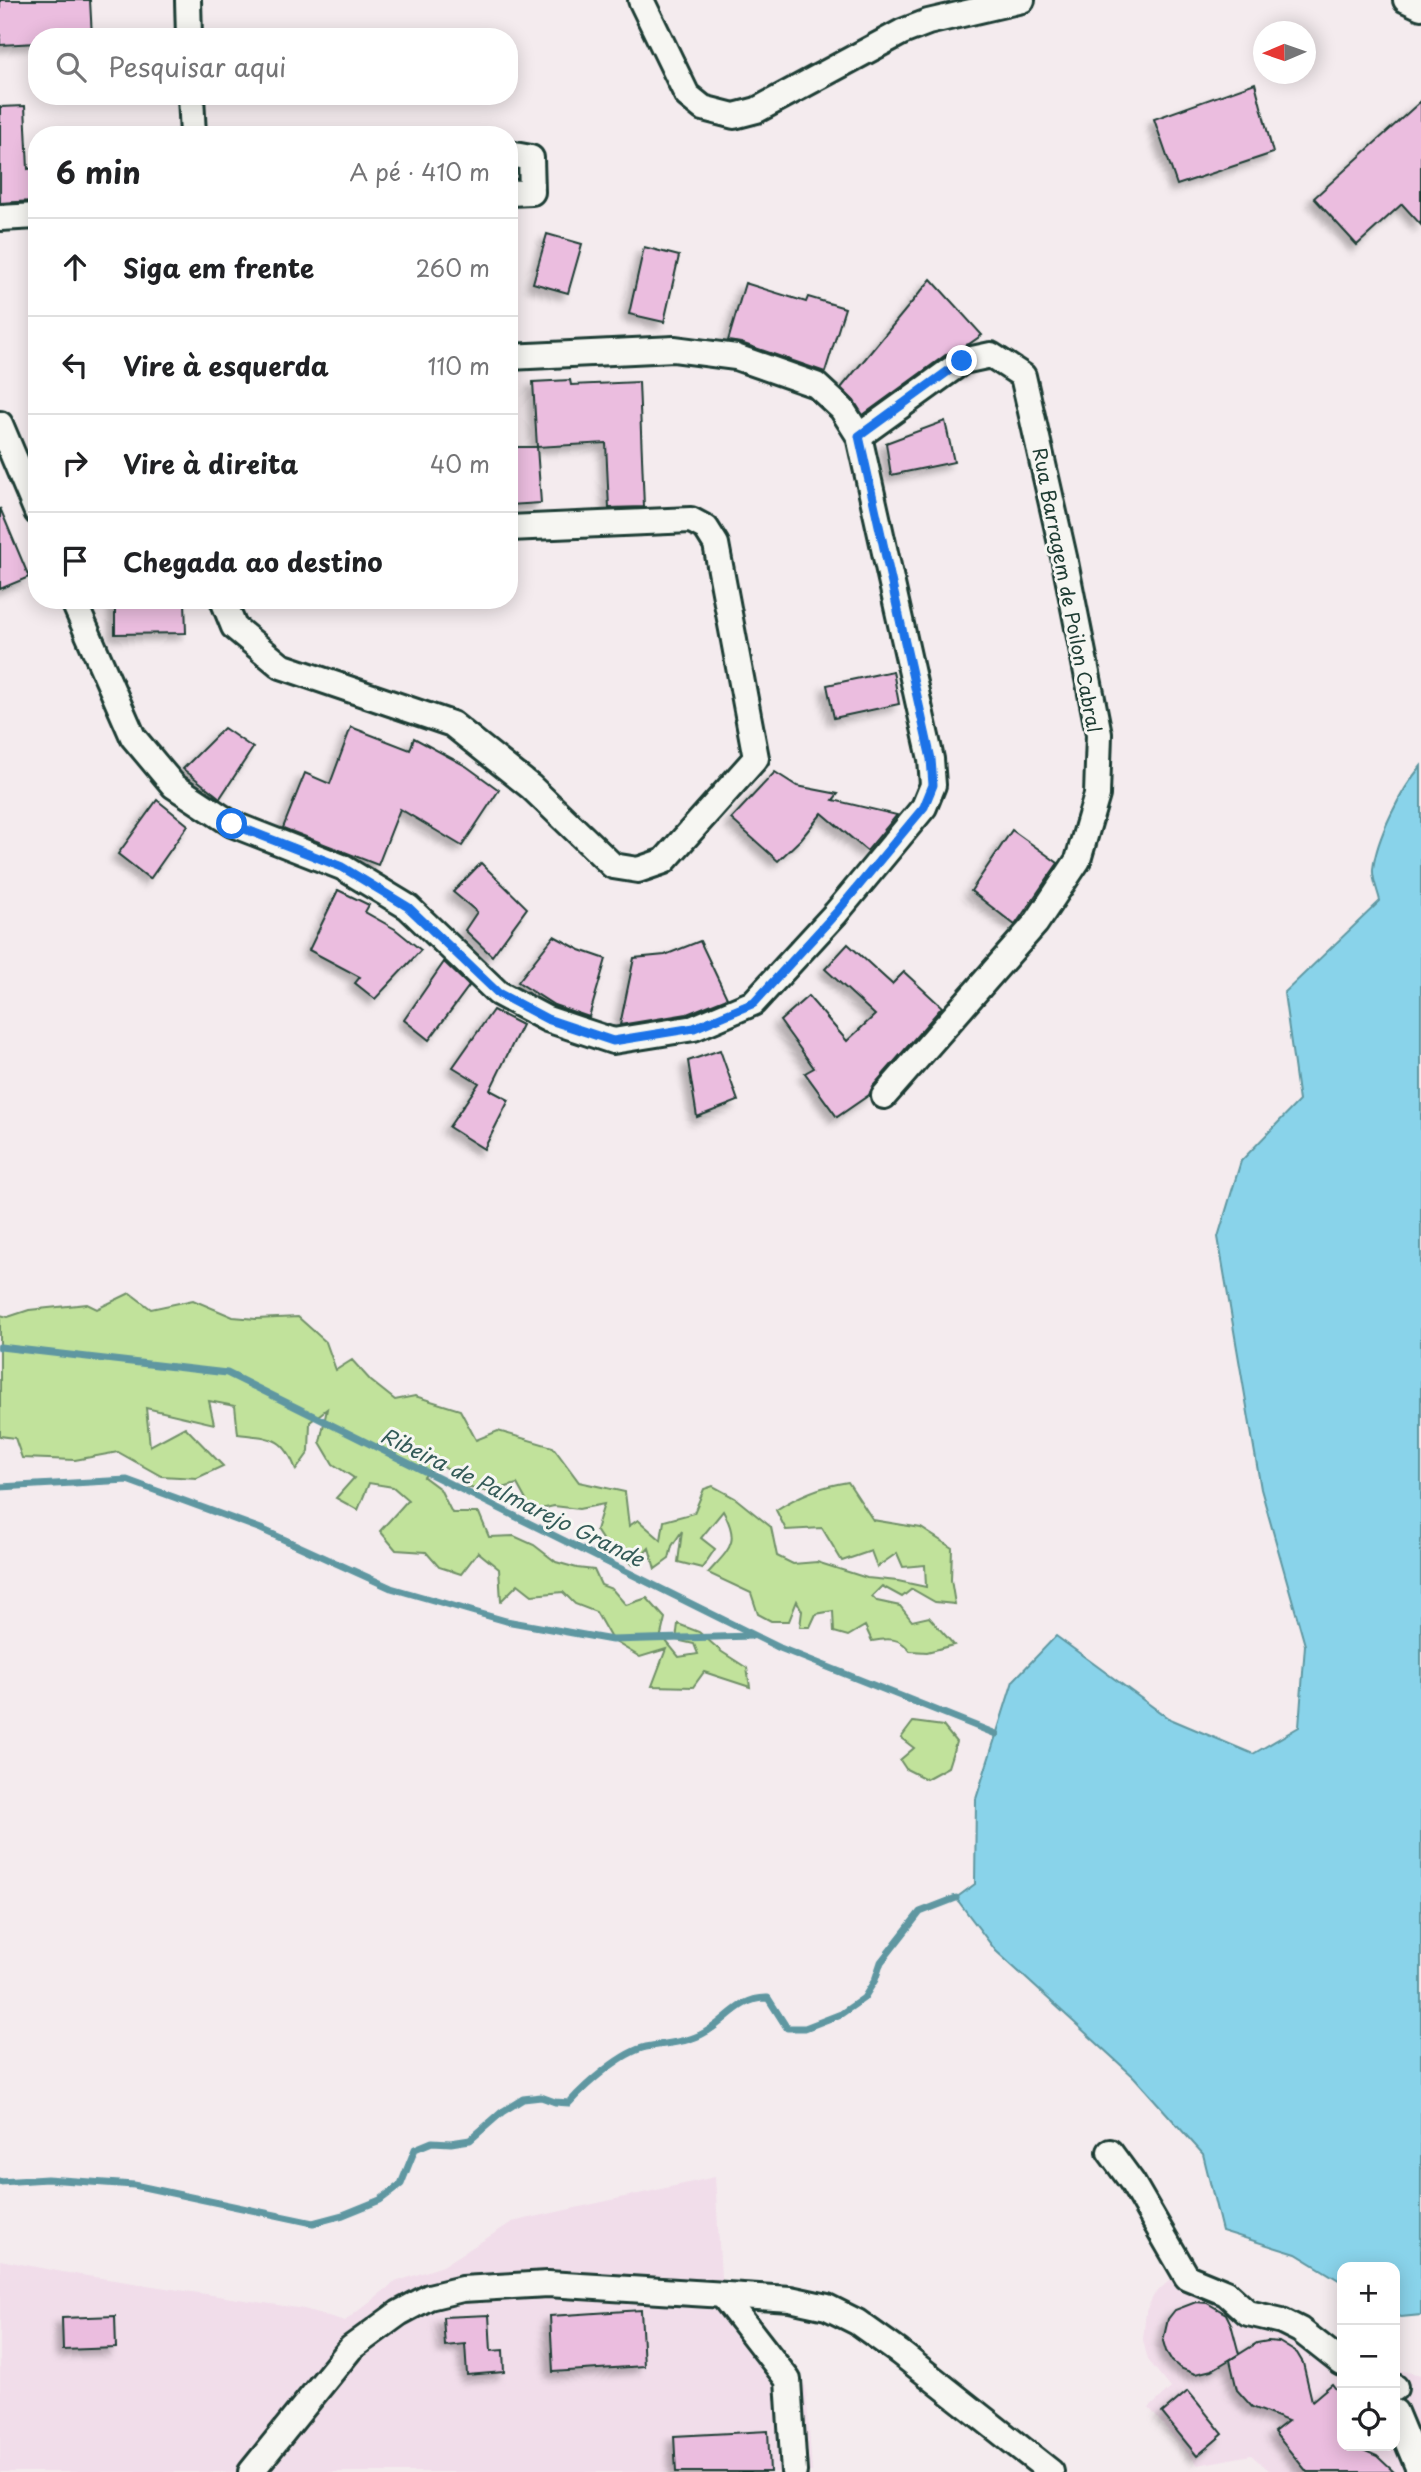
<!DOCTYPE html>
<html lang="pt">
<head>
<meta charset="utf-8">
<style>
	:root { --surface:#fff; --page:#f6f6f6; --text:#202124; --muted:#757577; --line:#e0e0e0 }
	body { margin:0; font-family:"Playpen Sans",sans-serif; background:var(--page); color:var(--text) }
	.controls { position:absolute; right:21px; bottom:21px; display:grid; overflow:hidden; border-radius:14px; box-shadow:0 4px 18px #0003 }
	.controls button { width:63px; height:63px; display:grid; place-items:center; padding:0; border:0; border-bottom:2px solid var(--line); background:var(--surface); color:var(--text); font:35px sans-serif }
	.compass { position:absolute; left:1253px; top:21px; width:63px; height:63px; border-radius:50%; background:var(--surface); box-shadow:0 4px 18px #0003; rotate:268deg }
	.stop { position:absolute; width:21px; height:21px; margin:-16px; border:5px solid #1a73e8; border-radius:50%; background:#fff }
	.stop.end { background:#1a73e8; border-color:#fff; box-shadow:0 2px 7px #0008 }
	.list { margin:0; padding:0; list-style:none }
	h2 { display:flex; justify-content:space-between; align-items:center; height:91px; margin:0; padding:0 28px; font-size:30px }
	h2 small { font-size:23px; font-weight:400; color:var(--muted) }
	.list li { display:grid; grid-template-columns:46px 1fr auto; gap:21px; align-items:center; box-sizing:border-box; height:98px; padding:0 28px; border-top:2px solid var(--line) }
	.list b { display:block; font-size:26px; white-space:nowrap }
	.list em { font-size:23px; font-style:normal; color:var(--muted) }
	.icon { flex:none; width:38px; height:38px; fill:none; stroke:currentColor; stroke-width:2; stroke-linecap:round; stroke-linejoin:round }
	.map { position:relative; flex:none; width:1421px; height:2472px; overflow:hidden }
	.search { position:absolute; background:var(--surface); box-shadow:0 4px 18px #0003; left:28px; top:28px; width:490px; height:77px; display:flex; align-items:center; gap:18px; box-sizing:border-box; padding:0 24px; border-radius:28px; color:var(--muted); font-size:26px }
	.panel { position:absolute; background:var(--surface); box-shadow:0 4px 18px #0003; left:28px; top:126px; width:490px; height:483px; border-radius:28px }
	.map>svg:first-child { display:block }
	.built { fill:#f1ddea }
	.green { fill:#c1e29b; stroke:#709068; stroke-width:2 }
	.water { fill:#89d3ea; stroke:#5f97a1; stroke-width:2 }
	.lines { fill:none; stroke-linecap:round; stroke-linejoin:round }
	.stream { stroke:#5f97a1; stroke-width:7 }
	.building { fill:#ebbddf; stroke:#1f3d34; stroke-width:2; filter:url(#shadow) }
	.street-casing { stroke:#1f3d34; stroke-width:30 }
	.street { stroke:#f6f6f2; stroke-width:24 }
	.route { stroke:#1a73e8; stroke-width:9 }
	.labels { text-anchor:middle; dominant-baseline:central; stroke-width:6; stroke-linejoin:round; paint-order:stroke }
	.street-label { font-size:19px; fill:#1f3d34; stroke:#f6f6f2 }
	.water-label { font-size:21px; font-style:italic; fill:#345b58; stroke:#f6f6f2 }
</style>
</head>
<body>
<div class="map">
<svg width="1421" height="2472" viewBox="0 0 1421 2472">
	<defs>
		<filter id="shadow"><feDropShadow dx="-6" dy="6" stdDeviation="3.5" flood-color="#0004"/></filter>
	</defs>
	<rect width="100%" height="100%" fill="#f4ebee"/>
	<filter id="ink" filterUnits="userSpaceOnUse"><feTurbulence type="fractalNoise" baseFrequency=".0143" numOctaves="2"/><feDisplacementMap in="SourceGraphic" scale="14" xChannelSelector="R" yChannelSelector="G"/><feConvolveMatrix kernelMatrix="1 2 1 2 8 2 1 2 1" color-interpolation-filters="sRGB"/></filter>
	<g filter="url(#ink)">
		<g class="built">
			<polygon points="715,2177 721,2277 806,2387 812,2472 0,2472 0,2260 68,2273 304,2309 345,2321 395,2282 443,2266 512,2222"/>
			<polygon points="1194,2265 1230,2280 1251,2301 1283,2308 1342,2349 1342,2446 1395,2446 1395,2369 1421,2375 1421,2472 1271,2472 1251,2455 1198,2465 1149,2408 1171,2388 1148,2360 1143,2340 1146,2311 1154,2295 1175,2275"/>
		</g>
		<g class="green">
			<path d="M 130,1293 L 151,1309 L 193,1300 L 233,1317 L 256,1319 L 298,1317 L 326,1342 L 336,1370 L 352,1360 L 371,1381 L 395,1400 L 415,1396 L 460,1410 L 476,1440 L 498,1431 L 553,1447 L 579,1482 L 625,1492 L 629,1526 L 638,1520 L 661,1540 L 664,1521 L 694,1513 L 704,1489 L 713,1486 L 735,1498 L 771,1527 L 777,1556 L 793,1564 L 817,1562 L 867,1578 L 898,1581 L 926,1587 L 925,1565 L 903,1567 L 897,1553 L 877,1567 L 871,1551 L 842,1561 L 822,1528 L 786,1530 L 776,1510 C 799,1495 821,1486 848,1482 L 873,1520 L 921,1528 L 952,1548 L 951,1580 L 955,1604 L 935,1602 L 912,1589 L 902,1597 L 882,1586 L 872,1596 L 877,1601 L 900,1606 L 912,1621 L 929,1617 L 954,1645 L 927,1652 L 910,1651 C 900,1637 887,1638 872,1641 L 865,1626 L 848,1636 L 834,1632 L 833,1611 L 816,1614 L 810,1627 L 800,1627 L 802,1611 L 797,1601 L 789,1621 L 771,1621 L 758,1614 L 751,1593 L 708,1573 C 729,1549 741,1543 723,1511 L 701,1538 L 715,1549 L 702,1568 L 678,1562 L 682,1531 L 672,1546 L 669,1559 L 655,1569 L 649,1548 L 633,1565 L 607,1547 L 596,1530 L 604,1504 L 579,1509 L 554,1506 L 532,1511 L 517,1484 L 489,1492 L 466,1487 L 458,1476 L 437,1463 L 424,1477 L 440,1489 L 452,1513 L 479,1513 L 489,1537 L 514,1536 L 534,1545 L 556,1562 L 577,1568 L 594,1570 L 601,1585 L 612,1589 L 626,1605 L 647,1598 L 665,1618 L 661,1635 L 679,1657 L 698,1654 L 694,1644 L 676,1640 L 678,1624 L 699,1632 L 722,1652 L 747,1668 L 750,1687 L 704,1672 L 693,1687 L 652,1686 L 666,1649 L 640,1657 L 612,1640 L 596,1612 L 575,1604 L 563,1592 L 532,1595 L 518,1584 L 501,1601 L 499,1569 L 478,1552 L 461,1574 L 439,1567 L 426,1552 L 396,1550 L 380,1531 L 408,1500 L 393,1487 L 369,1483 L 358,1510 L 336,1498 L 354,1478 L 333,1464 L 320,1442 L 327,1409 L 310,1422 L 309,1452 L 296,1470 C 284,1436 271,1438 238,1434 L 235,1406 L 209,1401 L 214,1424 L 146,1408 L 150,1446 L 185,1427 L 223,1466 L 197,1478 L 161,1476 L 118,1452 L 75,1460 L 22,1458 L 15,1438 L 0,1436 L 0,1315 L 8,1317 L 29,1310 L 87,1304 L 97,1309 Z"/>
			<polygon points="913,1722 943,1726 956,1742 948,1767 926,1779 906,1769 900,1760 914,1748 901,1738"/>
		</g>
		<path class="water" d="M 1421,766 L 1421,2315 L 1401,2317 L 1395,2314 L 1395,2267 L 1342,2267 L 1342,2282 L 1296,2254 L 1222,2231 L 1203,2154 L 1134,2077 L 996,1951 L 956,1898 L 975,1884 L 976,1799 L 1013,1681 L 1056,1636 L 1168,1718 L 1253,1754 L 1299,1727 L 1305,1645 L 1261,1489 L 1218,1237 L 1241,1161 L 1299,1101 L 1284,993 L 1380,901 C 1378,891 1372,879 1373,869 C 1377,837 1401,790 1421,766 Z"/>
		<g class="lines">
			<g class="stream">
				<polyline points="0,1347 227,1373 780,1648 996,1734"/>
				<polyline points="0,1487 127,1480 261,1529 391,1588 506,1621 612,1640 752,1636"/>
				<path d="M 0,2182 L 47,2179 L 134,2185 L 313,2223 L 343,2215 L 380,2200 L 401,2184 L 415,2149 L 432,2142 L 451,2143 L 470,2140 L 502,2112 L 523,2099 L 541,2097 L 555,2102 L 569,2103 C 586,2084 622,2052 646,2047 C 665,2043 687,2043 704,2033 C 727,2021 739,1997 768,1998 L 787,2028 L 805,2028 L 841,2014 L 864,1998 L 875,1980 L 881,1962 L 920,1912 L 956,1898"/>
			</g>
		</g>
		<g class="building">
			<polygon points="0,0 90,0 92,37 37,37 37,43 0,45"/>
			<polygon points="1255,83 1273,153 1177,185 1154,119"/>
			<polygon points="1421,101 1421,225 1402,204 1357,245 1314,198"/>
			<polygon points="25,106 28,169 33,168 33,201 0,203 0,107"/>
			<polygon points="547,234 582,244 568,293 533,283"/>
			<polygon points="644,247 679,256 664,322 629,314"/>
			<polygon points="931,279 982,335 969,344 954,349 863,415 854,401 841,388"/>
			<polygon points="745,283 806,302 808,297 845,308 825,372 741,343 728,341"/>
			<polygon points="570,380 571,385 639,382 644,507 609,508 606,443 537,447 533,382"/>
			<polygon points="945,421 954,462 891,475 886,443"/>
			<polygon points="509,447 537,447 541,503 509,505"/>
			<polygon points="0,508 29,577 0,589"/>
			<polygon points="115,600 185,600 186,633 115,634"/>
			<polygon points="893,671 899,704 834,718 827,685"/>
			<polygon points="351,727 410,750 414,738 466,766 499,790 462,846 400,809 378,865 283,828 305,773 330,784"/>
			<polygon points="224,728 253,748 220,798 183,769"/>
			<polygon points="775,772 797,786 838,794 833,800 897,815 867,851 822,813 801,839 778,861 731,819"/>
			<polygon points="157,800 188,825 150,879 118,854"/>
			<polygon points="1012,830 1058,863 1015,925 971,891"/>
			<polygon points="481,863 527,908 492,956 465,930 477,912 453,892"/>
			<polygon points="338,890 369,905 365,912 395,929 421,950 375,999 355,983 360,977 309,950"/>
			<polygon points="554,936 580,950 606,959 589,1017 554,1005 518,982"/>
			<polygon points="700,941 727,998 687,1014 620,1025 634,958 665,955"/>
			<polygon points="848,944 892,984 904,972 942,1007 873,1086 869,1095 837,1117 805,1073 814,1068 780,1021 808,996 847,1041 875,1015 825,969"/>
			<polygon points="444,962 469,986 429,1040 404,1020"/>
			<polygon points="493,1010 522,1025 490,1090 509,1100 484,1149 449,1127 479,1083 453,1067"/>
			<polygon points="720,1050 738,1101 697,1117 688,1061"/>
			<polygon points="1196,2302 1207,2303 1226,2314 1231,2324 1239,2354 1212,2370 1195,2374 1180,2368 1172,2361 1166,2351 1163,2341 1168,2319 1175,2310"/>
			<polygon points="641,2310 644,2366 553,2372 550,2316"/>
			<polygon points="489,2315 491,2351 503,2350 504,2372 467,2375 465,2344 445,2346 443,2317"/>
			<polygon points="115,2316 116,2348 63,2350 62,2318"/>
			<polygon points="1268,2341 1279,2342 1297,2353 1303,2363 1312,2401 1332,2384 1342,2397 1342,2446 1354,2446 1377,2456 1394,2472 1307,2472 1274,2432 1288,2421 1252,2407 1237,2390 1230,2360 1257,2343"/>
			<polygon points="1188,2391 1223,2434 1197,2456 1162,2413"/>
			<polygon points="768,2431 770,2472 676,2472 674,2436"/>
		</g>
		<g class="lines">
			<g class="street-casing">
				<g id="street">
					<polyline points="188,0 189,37"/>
					<polyline points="641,0 687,95 703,108 734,116 757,110 902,32 928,22 1022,0"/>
					<polyline points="1406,0 1421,7"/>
					<polyline points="191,96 193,135"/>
					<polyline points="509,154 531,158 532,192 509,193"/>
					<polyline points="0,218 37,216"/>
					<polyline points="0,424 37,512"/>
					<polyline points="859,436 963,361 991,355 1023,376 1064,557 1099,734 1097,795 1078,860 1036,923 884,1096"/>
					<polyline points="73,600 133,737 174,786 232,824 342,867 408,907 498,993 547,1019 613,1041 694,1028 753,1003 836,913 924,807 933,785 931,759 859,436 842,409 816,385 736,357 674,349 509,357"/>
					<polyline points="223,600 234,627 281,666 452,724 531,787 613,866 638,870 664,861 756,758 716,544 706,528 691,520 509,528"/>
					<polyline points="1110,2152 1132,2182 1187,2277 1226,2293 1248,2313 1282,2321 1300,2330 1342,2363"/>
					<polyline points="723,2296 788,2380 794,2472"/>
					<polyline points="1395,2387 1395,2388"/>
					<polyline points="1395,2412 1420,2472"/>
					<polyline points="251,2472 351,2348 399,2313 429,2297 462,2289 548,2284 790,2299 827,2307 857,2322 899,2352 1051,2472"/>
				</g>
			</g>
			<use href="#street" class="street"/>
		</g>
	</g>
	<g class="lines" filter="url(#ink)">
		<polyline class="route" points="232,824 342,867 408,907 498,993 547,1019 613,1041 694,1028 754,1003 836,913 924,807 933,785 931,759 859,436 962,361"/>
	</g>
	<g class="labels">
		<g class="street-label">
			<text transform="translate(1068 590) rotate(79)">Rua Barragem de Poilon Cabral</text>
		</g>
		<g class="water-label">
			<text transform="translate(513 1496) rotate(26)">Ribeira de Palmarejo Grande</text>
		</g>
	</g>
</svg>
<div class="controls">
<button>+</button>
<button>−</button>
<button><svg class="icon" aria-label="locate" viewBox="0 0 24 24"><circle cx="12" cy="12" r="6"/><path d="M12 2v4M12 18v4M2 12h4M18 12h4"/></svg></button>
</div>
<svg class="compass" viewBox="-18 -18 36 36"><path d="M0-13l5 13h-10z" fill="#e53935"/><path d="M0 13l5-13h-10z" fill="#757577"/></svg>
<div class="stop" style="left:232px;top:824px"></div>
<div class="stop end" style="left:962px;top:361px"></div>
<div class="search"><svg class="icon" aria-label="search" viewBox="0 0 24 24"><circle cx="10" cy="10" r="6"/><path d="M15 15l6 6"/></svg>Pesquisar aqui</div>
<section class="panel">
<h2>6 min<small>A pé · 410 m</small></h2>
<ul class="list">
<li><svg class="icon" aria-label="ahead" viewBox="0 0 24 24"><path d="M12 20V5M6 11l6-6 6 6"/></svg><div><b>Siga em frente</b></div><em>260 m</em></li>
<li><svg class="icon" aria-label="left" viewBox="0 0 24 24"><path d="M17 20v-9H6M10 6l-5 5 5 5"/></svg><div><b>Vire à esquerda</b></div><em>110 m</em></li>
<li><svg class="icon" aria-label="right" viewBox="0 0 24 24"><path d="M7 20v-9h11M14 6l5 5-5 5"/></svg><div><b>Vire à direita</b></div><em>40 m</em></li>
<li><svg class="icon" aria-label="arrive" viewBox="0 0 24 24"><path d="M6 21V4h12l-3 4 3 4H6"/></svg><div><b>Chegada ao destino</b></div></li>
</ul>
</section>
</div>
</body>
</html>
